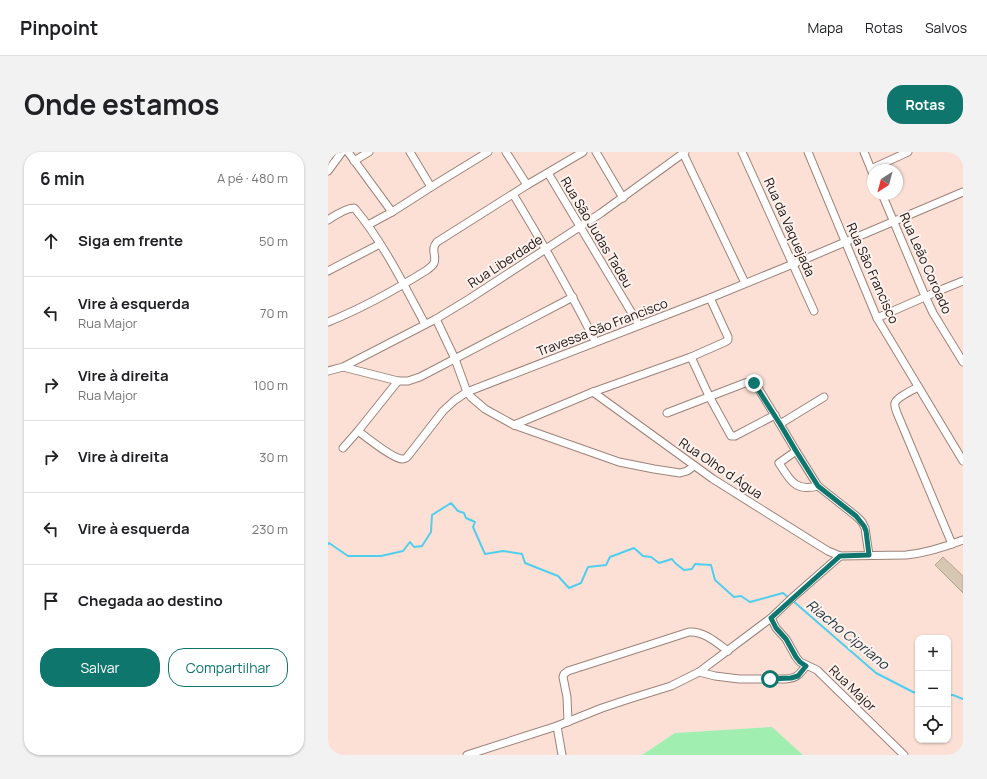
<!DOCTYPE html>
<html lang="pt">
<head>
<meta charset="utf-8">
<style>
	:root { --surface:#fff; --page:#f2f2f2; --text:#202124; --muted:#757577; --line:#e0e0e0; --accent:#0f766e }
	body { margin:0; font-family:Manrope,sans-serif; background:var(--page); color:var(--text) }
	.controls { position:absolute; right:12px; bottom:12px; display:grid; overflow:hidden; border-radius:8px; box-shadow:0 1px 3px #0004 }
	.controls button { width:36px; height:36px; display:grid; place-items:center; padding:0; border:0; border-bottom:1px solid var(--line); background:var(--surface); color:var(--text); font:20px sans-serif }
	.compass { position:absolute; left:539px; top:12px; width:36px; height:36px; border-radius:50%; background:var(--surface); box-shadow:0 1px 3px #0004; rotate:216deg }
	.stop { position:absolute; width:12px; height:12px; margin:-9px; border:3px solid #0f766e; border-radius:50%; background:#fff }
	.stop.end { background:#0f766e; border-color:#fff; box-shadow:0 1px 4px #0008 }
	.list { margin:0; padding:0; list-style:none }
	h2 { display:flex; justify-content:space-between; align-items:center; height:52px; margin:0; padding:0 16px; font-size:17px }
	h2 small { font-size:13px; font-weight:400; color:var(--muted) }
	.list li { display:grid; grid-template-columns:26px 1fr auto; gap:12px; align-items:center; box-sizing:border-box; height:72px; padding:0 16px; border-top:1px solid var(--line) }
	.list b { display:block; font-size:15px; white-space:nowrap }
	.list p { margin:0; font-size:13px; white-space:nowrap; color:var(--muted) }
	.list em { font-size:13px; font-style:normal; color:var(--muted) }
	.actions { display:flex; gap:8px; padding:12px 16px }
	.actions a { flex:1; padding:9px 0; border:1px solid var(--accent); border-radius:16px; text-align:center; font-size:14px; color:var(--accent) }
	.actions .main { background:var(--accent); color:#fff }
	.icon { flex:none; width:22px; height:22px; fill:none; stroke:currentColor; stroke-width:2; stroke-linecap:round; stroke-linejoin:round }
	.map { position:relative; flex:none; width:635px; height:603px; overflow:hidden; border-radius:16px }
	header { display:flex; align-items:center; gap:24px; box-sizing:border-box; height:56px; padding:0 20px; background:var(--surface); border-bottom:1px solid var(--line) }
	header strong { font-size:19px }
	nav { display:flex; gap:22px; margin-inline-start:auto; font-size:14px }
	.intro { display:flex; align-items:center; justify-content:space-between; box-sizing:border-box; height:96px; padding:0 24px }
	h1 { margin:0; font-size:28px }
	.button { padding:10px 18px; border-radius:16px; background:var(--accent); color:#fff; font-size:14px; font-weight:700 }
	main { display:flex; gap:24px; padding:0 24px }
	aside { flex:1; background:var(--surface); border-radius:16px; box-shadow:0 1px 3px #0004 }
	.map>svg:first-child { display:block }
	.green { fill:#a0efb1 }
	.lines { fill:none; stroke-linecap:round; stroke-linejoin:round }
	.stream { stroke:#4fcfed; stroke-width:2 }
	.building { fill:#d7c6b1; stroke:#b4a490 }
	.street-casing { stroke:#9c837a; stroke-width:9 }
	.street { stroke:#fff; stroke-width:7 }
	.route { stroke:#0f766e; stroke-width:5 }
	.labels { text-anchor:middle; dominant-baseline:central; stroke-width:4; stroke-linejoin:round; paint-order:stroke }
	.street-label { font-size:13px; fill:#19100d; stroke:#fdf2ee }
	.water-label { font-size:14px; font-style:italic; fill:#1e3439; stroke:#fdf2ee }
</style>
</head>
<body>
<header>
<strong>Pinpoint</strong>
<nav><a>Mapa</a><a>Rotas</a><a>Salvos</a></nav>
</header>
<div class="intro"><h1>Onde estamos</h1><a class="button">Rotas</a></div>
<main>
<aside>
<h2>6 min<small>A pé · 480 m</small></h2>
<ul class="list">
<li><svg class="icon" aria-label="ahead" viewBox="0 0 24 24"><path d="M12 20V5M6 11l6-6 6 6"/></svg><div><b>Siga em frente</b></div><em>50 m</em></li>
<li><svg class="icon" aria-label="left" viewBox="0 0 24 24"><path d="M17 20v-9H6M10 6l-5 5 5 5"/></svg><div><b>Vire à esquerda</b><p>Rua Major</p></div><em>70 m</em></li>
<li><svg class="icon" aria-label="right" viewBox="0 0 24 24"><path d="M7 20v-9h11M14 6l5 5-5 5"/></svg><div><b>Vire à direita</b><p>Rua Major</p></div><em>100 m</em></li>
<li><svg class="icon" aria-label="right" viewBox="0 0 24 24"><path d="M7 20v-9h11M14 6l5 5-5 5"/></svg><div><b>Vire à direita</b></div><em>30 m</em></li>
<li><svg class="icon" aria-label="left" viewBox="0 0 24 24"><path d="M17 20v-9H6M10 6l-5 5 5 5"/></svg><div><b>Vire à esquerda</b></div><em>230 m</em></li>
<li><svg class="icon" aria-label="arrive" viewBox="0 0 24 24"><path d="M6 21V4h12l-3 4 3 4H6"/></svg><div><b>Chegada ao destino</b></div></li>
</ul>
<div class="actions"><a class="main">Salvar</a><a>Compartilhar</a></div>
</aside>
<div class="map">
<svg width="635" height="603" viewBox="0 0 635 603">
	<rect width="100%" height="100%" fill="#fce0d6"/>
	<polygon class="green" points="444,575 475,603 314,603 347,581"/>
	<g class="lines">
		<g class="stream">
			<polyline points="0,392 1,391 20,404 53,404 75,399 82,390 86,395 94,394 103,380 104,363 123,351 130,359 136,361 138,366 147,370 145,375 157,402 175,399 194,402 197,411 230,424 241,436 253,431 260,415 278,413 282,405 306,396 315,404 323,405 331,411 344,407 347,411 356,418 364,417 367,412 383,413 387,428 406,445 413,444 422,450 455,441 461,446"/>
			<polyline points="465,449 548,521 585,540 590,541"/>
			<polyline points="620,543 625,543 635,547"/>
		</g>
	</g>
	<polygon class="building" points="615,405 635,424 635,441 607,413"/>
	<g class="lines">
		<g class="street-casing">
			<g id="street">
				<polyline points="20,0 64,60"/>
				<polyline points="82,0 103,35"/>
				<polyline points="178,0 199,33"/>
				<polyline points="268,0 295,46"/>
				<polyline points="414,0 486,159"/>
				<polyline points="480,0 549,166 635,309"/>
				<polyline points="536,0 545,22"/>
				<polyline points="355,1 417,131"/>
				<polyline points="26,9 41,0"/>
				<polyline points="543,17 580,0"/>
				<polyline points="0,19 14,0"/>
				<polyline points="220,21 311,173"/>
				<path d="M 185,42 C 214,90 242,139 267,189"/>
				<polyline points="554,42 597,144 605,161 635,210"/>
				<path d="M 0,68 C 6,64 19,56 26,56 L 28,58 C 56,92 76,133 97,172"/>
				<polyline points="40,73 64,60 103,35 160,0"/>
				<polyline points="0,119 52,92"/>
				<polyline points="549,166 615,137 635,129"/>
				<polyline points="108,167 127,207 139,240 143,245 157,257 186,273 291,310 326,317 352,321 359,319 366,314"/>
				<path d="M 0,170 C 35,156 67,138 99,118 C 101,116 105,114 106,111 C 109,103 102,98 109,90 L 199,33 L 255,0"/>
				<polyline points="363,205 381,244 403,284 407,284 447,263"/>
				<polyline points="15,215 70,229 80,229 92,225 245,145"/>
				<polyline points="0,219 15,215 108,167 141,147 273,61 357,0"/>
				<path d="M 590,235 C 585,238 569,245 567,251 C 566,254 568,258 569,261 L 624,392"/>
				<path d="M 265,240 L 385,327 L 487,391 L 500,399 L 512,404 L 578,403 C 598,401 617,395 635,388"/>
				<polyline points="339,261 417,231 422,230 427,231 452,272 468,299 490,334 528,364 534,370 537,376 541,403"/>
				<polyline points="452,272 496,245"/>
				<polyline points="186,273 265,240 363,205 397,190 400,188 400,185 382,146"/>
				<path d="M 30,279 C 38,285 65,307 74,307 C 78,307 78,306 80,304 L 115,259 L 127,248 L 139,240 L 382,146 L 482,105 L 635,40"/>
				<polyline points="15,296 30,279 70,229"/>
				<path d="M 468,299 L 451,311 C 462,328 467,340 490,334"/>
				<polyline points="512,404 463,447 443,466 448,476 458,487 468,505 472,510 489,518 493,522 576,603"/>
				<path d="M 371,520 L 387,524 L 411,527 L 457,527 C 469,526 471,523 478,514"/>
				<path d="M 240,570 L 239,545 L 235,525 L 236,522 L 240,519 L 324,492 L 361,480 C 376,479 389,491 400,499"/>
				<polyline points="229,574 234,603"/>
				<polyline points="139,603 229,574 274,556 301,547 343,534 371,520 443,466"/>
			</g>
		</g>
		<use href="#street" class="street"/>
	</g>
	<g class="lines">
		<polyline class="route" points="426,231 452,272 468,299 490,334 528,364 536,374 538,379 541,403 512,404 463,448 443,466 448,476 458,487 468,505 472,510 478,514 470,524 463,526 442,527"/>
	</g>
	<g class="labels">
		<g class="street-label">
			<text transform="translate(462 75) rotate(66)">Rua da Vaquejada</text>
			<text transform="translate(269 80) rotate(59)">Rua São Judas Tadeu</text>
			<text transform="translate(177 109) rotate(-33)">Rua Liberdade</text>
			<text transform="translate(598 111) rotate(66)">Rua Leão Coroado</text>
			<text transform="translate(545 121) rotate(66)">Rua São Francisco</text>
			<text transform="translate(274 175) rotate(-21)">Travessa São Francisco</text>
			<text transform="translate(393 316) rotate(34)">Rua Olho d Água</text>
			<text transform="translate(525 536) rotate(44)">Rua Major</text>
		</g>
		<g class="water-label">
			<text transform="translate(520 482) rotate(39)">Riacho Cipriano</text>
		</g>
	</g>
</svg>
<div class="controls">
<button>+</button>
<button>−</button>
<button><svg class="icon" aria-label="locate" viewBox="0 0 24 24"><circle cx="12" cy="12" r="6"/><path d="M12 2v4M12 18v4M2 12h4M18 12h4"/></svg></button>
</div>
<svg class="compass" viewBox="-18 -18 36 36"><path d="M0-13l5 13h-10z" fill="#e53935"/><path d="M0 13l5-13h-10z" fill="#757577"/></svg>
<div class="stop" style="left:442px;top:527px"></div>
<div class="stop end" style="left:426px;top:231px"></div>
</div>
</main>
</body>
</html>
